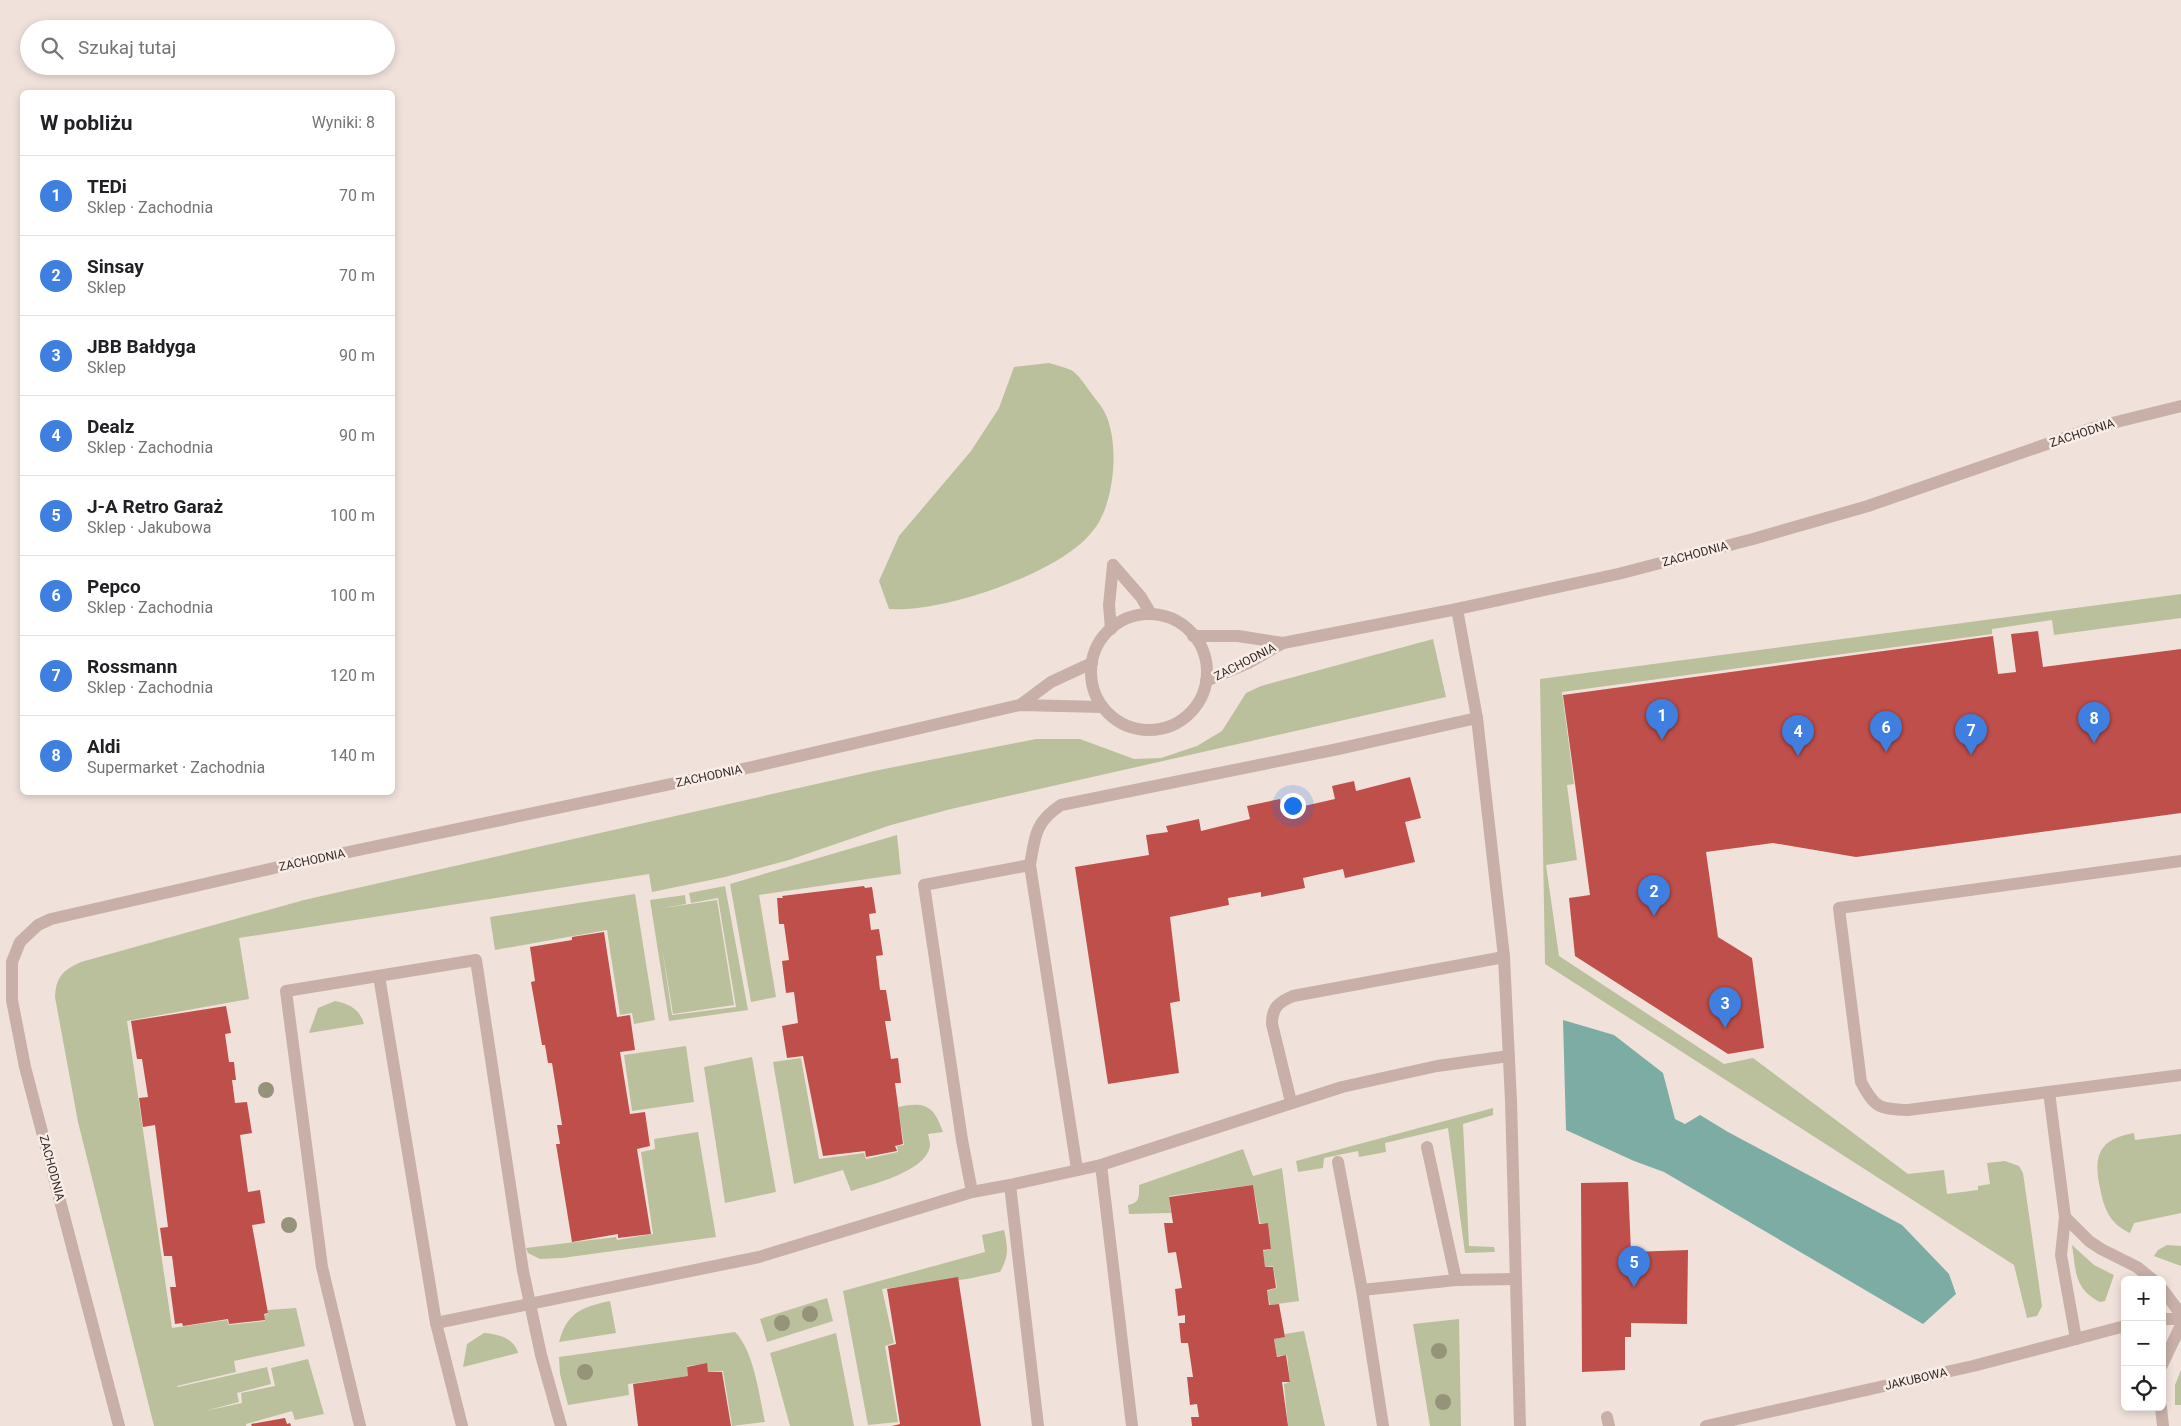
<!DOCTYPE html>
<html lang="pl">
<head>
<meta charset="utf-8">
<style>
	:root { --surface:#fff; --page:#f6f6f6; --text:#202124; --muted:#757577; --line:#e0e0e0; --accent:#20544d }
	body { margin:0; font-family:Roboto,sans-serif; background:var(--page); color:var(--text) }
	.controls { position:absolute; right:15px; bottom:15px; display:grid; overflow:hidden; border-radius:8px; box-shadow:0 2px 8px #0003 }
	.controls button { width:45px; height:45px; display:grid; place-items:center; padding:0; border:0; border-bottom:1px solid var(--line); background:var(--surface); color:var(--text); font:25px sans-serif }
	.you { position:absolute; left:1292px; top:805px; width:18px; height:18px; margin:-12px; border:4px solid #fff; border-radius:50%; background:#1a73e8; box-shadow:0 0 0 8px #1a73e833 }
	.badge { display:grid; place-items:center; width:32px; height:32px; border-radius:50%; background:var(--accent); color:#fff; font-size:16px; font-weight:700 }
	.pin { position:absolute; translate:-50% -41px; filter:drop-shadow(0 1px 2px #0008) }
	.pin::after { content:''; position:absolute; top:26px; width:18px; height:15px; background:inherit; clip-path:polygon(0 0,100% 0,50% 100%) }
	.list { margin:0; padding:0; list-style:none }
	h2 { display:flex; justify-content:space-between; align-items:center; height:65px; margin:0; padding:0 20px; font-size:21px }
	h2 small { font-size:16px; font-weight:400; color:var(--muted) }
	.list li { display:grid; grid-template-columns:32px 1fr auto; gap:15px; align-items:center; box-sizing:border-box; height:80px; padding:0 20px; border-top:1px solid var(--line) }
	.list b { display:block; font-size:19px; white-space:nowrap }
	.list p { margin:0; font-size:16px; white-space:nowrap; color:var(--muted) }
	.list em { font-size:16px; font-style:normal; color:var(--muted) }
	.icon { flex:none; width:28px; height:28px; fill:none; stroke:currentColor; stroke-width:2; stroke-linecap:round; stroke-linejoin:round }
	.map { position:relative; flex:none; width:2181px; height:1426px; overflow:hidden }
	.search { position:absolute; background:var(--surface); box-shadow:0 2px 8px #0003; left:20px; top:20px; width:375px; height:55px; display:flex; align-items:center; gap:12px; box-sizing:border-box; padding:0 18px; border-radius:28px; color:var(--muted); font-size:19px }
	.panel { position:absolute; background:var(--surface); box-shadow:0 2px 8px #0003; left:20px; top:90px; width:375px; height:705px; border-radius:8px }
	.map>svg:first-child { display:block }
	.green { fill:#babf9c }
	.water { fill:#7caca4 }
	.building { fill:#bf4f4a }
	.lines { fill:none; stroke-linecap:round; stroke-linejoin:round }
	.minor { stroke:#c8b0a8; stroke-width:12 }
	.tree { fill:#96937b }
	.labels { text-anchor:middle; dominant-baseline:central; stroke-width:5; stroke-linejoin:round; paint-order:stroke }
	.street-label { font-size:12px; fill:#352928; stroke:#f8ede7 }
</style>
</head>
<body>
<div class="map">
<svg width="2181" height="1426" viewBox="0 0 2181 1426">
	<rect width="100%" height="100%" fill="#f0e2db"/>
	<g class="green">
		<path d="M 1049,363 C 1056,365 1064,367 1071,370 C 1079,375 1085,385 1091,393 C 1095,399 1101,405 1104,411 C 1119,439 1115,491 1101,518 C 1097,528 1083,543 1074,549 C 1034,580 939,613 889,609 L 879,581 L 899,536 L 971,451 L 999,408 L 1014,367 Z"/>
		<polygon points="2181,594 2181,618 2054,635 2052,620 1992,629 1992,634 1562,692 1574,784 1567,785 1577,860 1546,865 1559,956 1724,1064 1753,1058 1908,1174 1944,1170 1947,1194 1978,1190 1978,1186 1990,1184 1987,1163 2005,1161 2019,1166 2023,1173 2042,1306 2037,1316 2027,1318 2014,1265 1545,964 1540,679"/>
		<path d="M 1433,639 L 1446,697 L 951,809 L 891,825 L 789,860 L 725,877 L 652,892 L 649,874 L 239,938 L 249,999 L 127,1021 L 172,1328 L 227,1320 L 229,1325 L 265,1321 L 264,1315 L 268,1314 L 268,1310 L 296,1308 L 305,1346 L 234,1361 L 236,1372 L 177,1386 L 178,1387 L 267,1367 L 271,1384 L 237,1393 L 239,1402 L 205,1411 L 242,1403 L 241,1393 L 275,1386 L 271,1368 L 308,1359 L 324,1414 L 295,1420 L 292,1411 L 246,1424 L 246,1426 L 154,1426 L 78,1122 L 55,997 C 56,977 63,970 81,962 L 304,900 L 874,771 L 1036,739 L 1080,739 L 1134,759 L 1161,758 L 1197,746 L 1222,731 L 1246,693 L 1261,686 Z"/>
		<polygon points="897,835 901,874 759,895 776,997 751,1002 730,884"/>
		<polygon points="725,886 748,1010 669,1021 650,900 685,895 686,904 656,909 717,900 734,1005 673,1014 662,947 672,1015 736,1007 718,898 691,903 689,893"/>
		<polygon points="635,894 655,1020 634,1024 632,1013 620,1015 607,930 495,950 490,917"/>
		<path d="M 335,1001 C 349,1004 360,1009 364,1024 L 309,1033 L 318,1008 Z"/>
		<polygon points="686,1046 694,1102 632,1111 624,1055"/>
		<polygon points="752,1057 776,1192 725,1203 704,1067"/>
		<path d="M 801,1058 L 819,1159 L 864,1153 L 866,1159 L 898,1152 L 897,1146 L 904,1145 L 898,1107 C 926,1101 934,1106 943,1132 L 928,1134 C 929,1138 930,1143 930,1146 C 926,1172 872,1184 851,1191 L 843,1170 L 794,1184 L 773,1062 Z"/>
		<polygon points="1493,1108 1493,1115 1463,1124 1469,1246 1494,1247 1495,1252 1465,1253 1448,1128 1385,1143 1386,1152 1359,1157 1358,1151 1324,1158 1323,1168 1298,1172 1296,1161"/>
		<polygon points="698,1132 716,1237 562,1258 540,1259 528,1253 526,1248 616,1237 617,1240 653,1234 641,1152 655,1149 654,1139"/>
		<path d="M 2134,1133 L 2135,1140 L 2181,1134 L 2181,1213 L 2134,1223 L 2130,1233 C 2110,1224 2104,1209 2100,1188 C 2093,1155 2099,1139 2134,1133 Z"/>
		<path d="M 1243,1149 L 1253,1176 L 1282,1168 L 1299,1301 L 1270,1305 L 1267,1291 L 1277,1288 L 1273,1266 L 1265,1267 L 1263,1251 L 1271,1249 L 1268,1223 L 1260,1223 L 1253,1185 L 1169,1196 L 1171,1213 L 1129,1214 L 1128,1205 C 1140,1203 1139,1197 1139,1185 Z"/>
		<path d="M 1004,1230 C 1008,1248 1009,1256 1000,1272 L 967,1279 L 882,1289 L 894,1343 L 885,1346 L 898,1422 L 868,1425 L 843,1291 L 985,1252 L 982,1235 Z"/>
		<path d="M 2072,1245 L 2094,1265 L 2114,1275 L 2105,1301 L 2100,1302 C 2074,1289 2076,1271 2072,1245 Z"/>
		<polygon points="2167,1245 2181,1246 2181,1266 2154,1256 2158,1250"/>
		<polygon points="827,1298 833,1321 767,1342 760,1319"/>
		<path d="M 610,1301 L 616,1333 L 559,1342 C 567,1312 582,1307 610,1301 Z"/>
		<polygon points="1459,1319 1461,1426 1430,1426 1413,1324"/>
		<polygon points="1304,1331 1325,1426 1288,1426 1284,1384 1290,1382 1287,1355 1277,1356 1274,1339 1285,1337 1285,1334"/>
		<path d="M 735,1332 C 754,1351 759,1395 765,1422 L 732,1426 L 723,1371 L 708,1372 L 706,1364 L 687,1366 L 688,1376 L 628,1384 L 629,1395 L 568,1405 L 560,1374 L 559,1357 Z"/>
		<path d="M 484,1333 C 498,1334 514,1338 518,1353 L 463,1367 L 467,1344 Z"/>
		<polygon points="836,1333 854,1426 790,1426 770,1353"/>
		<polygon points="2181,1370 2181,1405 2175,1405 2175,1385"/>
	</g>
	<polygon class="water" points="1563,1020 1614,1035 1663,1073 1675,1119 1685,1124 1700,1115 1728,1132 1902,1225 1949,1274 1956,1294 1923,1324 1664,1172 1634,1161 1566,1130"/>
	<g class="building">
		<polygon points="2038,631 2043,667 2181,649 2181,813 1856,857 1773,843 1706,852 1718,937 1752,958 1764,1048 1728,1054 1575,956 1569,898 1590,895 1563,695 1993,636 1998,674 2016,672 2011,634"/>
		<polygon points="1410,777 1421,818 1405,822 1415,862 1345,878 1343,869 1303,878 1305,888 1261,897 1261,892 1228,898 1229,905 1170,917 1180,1001 1170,1003 1179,1073 1108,1084 1075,867 1149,855 1146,835 1168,832 1166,826 1199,819 1201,831 1250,819 1247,806 1280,799 1282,811 1335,799 1332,786 1354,781 1356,791"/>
		<polygon points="864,886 865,888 872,887 876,913 869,914 871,930 879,929 883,955 876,956 880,990 886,990 891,1021 885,1021 891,1059 898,1058 901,1083 895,1083 903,1144 895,1146 897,1151 866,1157 865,1151 823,1156 803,1056 787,1058 782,1026 798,1023 794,992 786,993 782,961 789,960 784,924 779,924 777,898 783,898 782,896"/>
		<polygon points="604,932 617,1017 630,1015 635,1050 620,1052 630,1114 645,1112 650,1146 637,1149 651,1234 618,1238 618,1234 572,1242 556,1144 560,1144 557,1125 562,1125 552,1063 548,1063 545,1045 542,1045 531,982 535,981 530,947 572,940 572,937"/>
		<polygon points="226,1006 231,1033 225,1034 229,1062 234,1062 236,1080 232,1080 235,1103 247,1102 252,1133 240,1135 248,1192 260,1190 265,1223 252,1225 268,1313 264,1314 265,1320 229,1324 228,1319 183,1326 182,1323 175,1324 170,1287 176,1287 172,1256 164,1256 160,1228 168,1227 155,1125 143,1127 139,1098 148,1097 142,1059 137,1059 131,1021"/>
		<polygon points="1628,1182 1631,1252 1688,1250 1687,1324 1631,1323 1631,1337 1625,1337 1625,1370 1582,1372 1581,1183"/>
		<polygon points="1253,1185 1259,1224 1268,1223 1271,1249 1263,1250 1265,1267 1273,1267 1276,1288 1267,1290 1269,1305 1279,1304 1285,1337 1274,1339 1277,1357 1286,1355 1290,1382 1282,1382 1288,1426 1192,1426 1191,1417 1199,1417 1197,1404 1190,1405 1187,1377 1193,1377 1188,1343 1181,1343 1179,1323 1185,1323 1185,1315 1178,1316 1175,1289 1182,1288 1176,1252 1168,1253 1164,1223 1173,1223 1169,1197"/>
		<polygon points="958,1277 981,1426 892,1426 900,1424 888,1346 896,1344 887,1289"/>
		<polygon points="707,1363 708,1372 722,1372 731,1426 638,1426 633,1384 688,1376 687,1367"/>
		<polygon points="285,1418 287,1424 290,1423 291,1426 252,1426 251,1424"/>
	</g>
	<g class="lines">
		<g class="minor">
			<polyline points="1113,565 1141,597 1151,614"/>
			<polyline points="1457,609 1477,718 1504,957 1511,1101 1520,1426"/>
			<circle cx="1149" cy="672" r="58"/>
			<polyline points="1111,629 1109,605 1113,565"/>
			<polyline points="1193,636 1238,636 1283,643"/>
			<polyline points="1206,681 1248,663 1283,643 1457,609 1618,574 1753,539 1868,506 2096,427 2181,406"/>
			<polyline points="1020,705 1051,682 1092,663"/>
			<path d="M 2181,861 L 1839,908 L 1861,1082 C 1875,1108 1879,1109 1908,1110 L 2181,1075"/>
			<path d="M 1030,865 C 1035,836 1035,822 1061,805 L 1338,749 L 1477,718"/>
			<polyline points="379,976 436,1323 462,1426"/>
			<polyline points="2049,1092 2065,1217 2061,1255 2076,1339"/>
			<path d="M 1291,1102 L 1272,1024 C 1272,1007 1279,1002 1293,996 L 1504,957"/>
			<polyline points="1427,1147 1456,1280"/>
			<polyline points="1338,1162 1362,1290 1456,1280 1515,1279"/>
			<polyline points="1101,1165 1132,1426"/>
			<polyline points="972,1192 962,1140 924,885 1030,865 1077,1169"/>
			<polyline points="2065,1217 2089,1241 2101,1249 2137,1267 2153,1280"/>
			<polyline points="2162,1289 2181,1314"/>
			<polyline points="1362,1290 1383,1426"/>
			<polyline points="2162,1319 2181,1319"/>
			<polyline points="436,1323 759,1257 972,1192 1010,1185"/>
			<polyline points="2162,1365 2181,1325"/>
			<polyline points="2161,1407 2163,1426"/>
			<polyline points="1607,1417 1609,1426"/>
			<polyline points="119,1426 25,1067 12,1000 12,962 20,942 38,925 51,919 287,865 752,767 1020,705 1102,707"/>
			<polyline points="360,1426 322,1267 286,991 476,960 523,1271 541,1355 561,1426"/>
			<polyline points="1038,1426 1010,1185 1101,1165 1342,1087 1437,1066 1509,1056"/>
			<polyline points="1706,1426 1973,1366 2125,1326"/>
		</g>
	</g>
	<g class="tree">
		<circle cx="266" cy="1090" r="8"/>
		<circle cx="289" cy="1225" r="8"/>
		<circle cx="810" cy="1314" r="8"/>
		<circle cx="782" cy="1323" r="8"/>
		<circle cx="1439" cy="1351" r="8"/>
		<circle cx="585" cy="1372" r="8"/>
		<circle cx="1443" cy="1402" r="8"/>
	</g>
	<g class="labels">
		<g class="street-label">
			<text transform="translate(2082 433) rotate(-18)">ZACHODNIA</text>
			<text transform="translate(1695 554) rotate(-15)">ZACHODNIA</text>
			<text transform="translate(1245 662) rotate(-27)">ZACHODNIA</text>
			<text transform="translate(709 776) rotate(-12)">ZACHODNIA</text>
			<text transform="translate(312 860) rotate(-12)">ZACHODNIA</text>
			<text transform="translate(52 1168) rotate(75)">ZACHODNIA</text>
			<text transform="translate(1916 1379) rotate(-13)">JAKUBOWA</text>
		</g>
	</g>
</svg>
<div class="controls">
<button>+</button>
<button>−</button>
<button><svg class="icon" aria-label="locate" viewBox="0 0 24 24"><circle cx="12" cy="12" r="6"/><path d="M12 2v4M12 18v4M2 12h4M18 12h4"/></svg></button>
</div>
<div class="you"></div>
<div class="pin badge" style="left:1662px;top:740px;background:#3f7fe0">1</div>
<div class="pin badge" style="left:1654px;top:916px;background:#3f7fe0">2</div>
<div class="pin badge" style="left:1725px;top:1028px;background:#3f7fe0">3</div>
<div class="pin badge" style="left:1798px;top:756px;background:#3f7fe0">4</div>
<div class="pin badge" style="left:1634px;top:1287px;background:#3f7fe0">5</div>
<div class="pin badge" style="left:1886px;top:752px;background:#3f7fe0">6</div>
<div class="pin badge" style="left:1971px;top:755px;background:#3f7fe0">7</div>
<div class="pin badge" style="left:2094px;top:743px;background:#3f7fe0">8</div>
<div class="search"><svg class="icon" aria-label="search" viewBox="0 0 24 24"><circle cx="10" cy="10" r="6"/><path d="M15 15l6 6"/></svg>Szukaj tutaj</div>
<section class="panel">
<h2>W pobliżu<small>Wyniki: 8</small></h2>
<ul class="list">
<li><span class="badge" style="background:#3f7fe0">1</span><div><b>TEDi</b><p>Sklep · Zachodnia</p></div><em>70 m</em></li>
<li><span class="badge" style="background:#3f7fe0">2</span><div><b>Sinsay</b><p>Sklep</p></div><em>70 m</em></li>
<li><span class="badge" style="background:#3f7fe0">3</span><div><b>JBB Bałdyga</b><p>Sklep</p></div><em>90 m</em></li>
<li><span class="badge" style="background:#3f7fe0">4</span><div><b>Dealz</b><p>Sklep · Zachodnia</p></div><em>90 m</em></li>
<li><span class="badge" style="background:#3f7fe0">5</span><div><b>J-A Retro Garaż</b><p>Sklep · Jakubowa</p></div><em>100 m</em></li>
<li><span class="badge" style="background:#3f7fe0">6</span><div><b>Pepco</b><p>Sklep · Zachodnia</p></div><em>100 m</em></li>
<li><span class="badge" style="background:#3f7fe0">7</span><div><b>Rossmann</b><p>Sklep · Zachodnia</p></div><em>120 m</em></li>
<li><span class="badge" style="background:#3f7fe0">8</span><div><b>Aldi</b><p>Supermarket · Zachodnia</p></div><em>140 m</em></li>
</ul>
</section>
</div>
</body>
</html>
